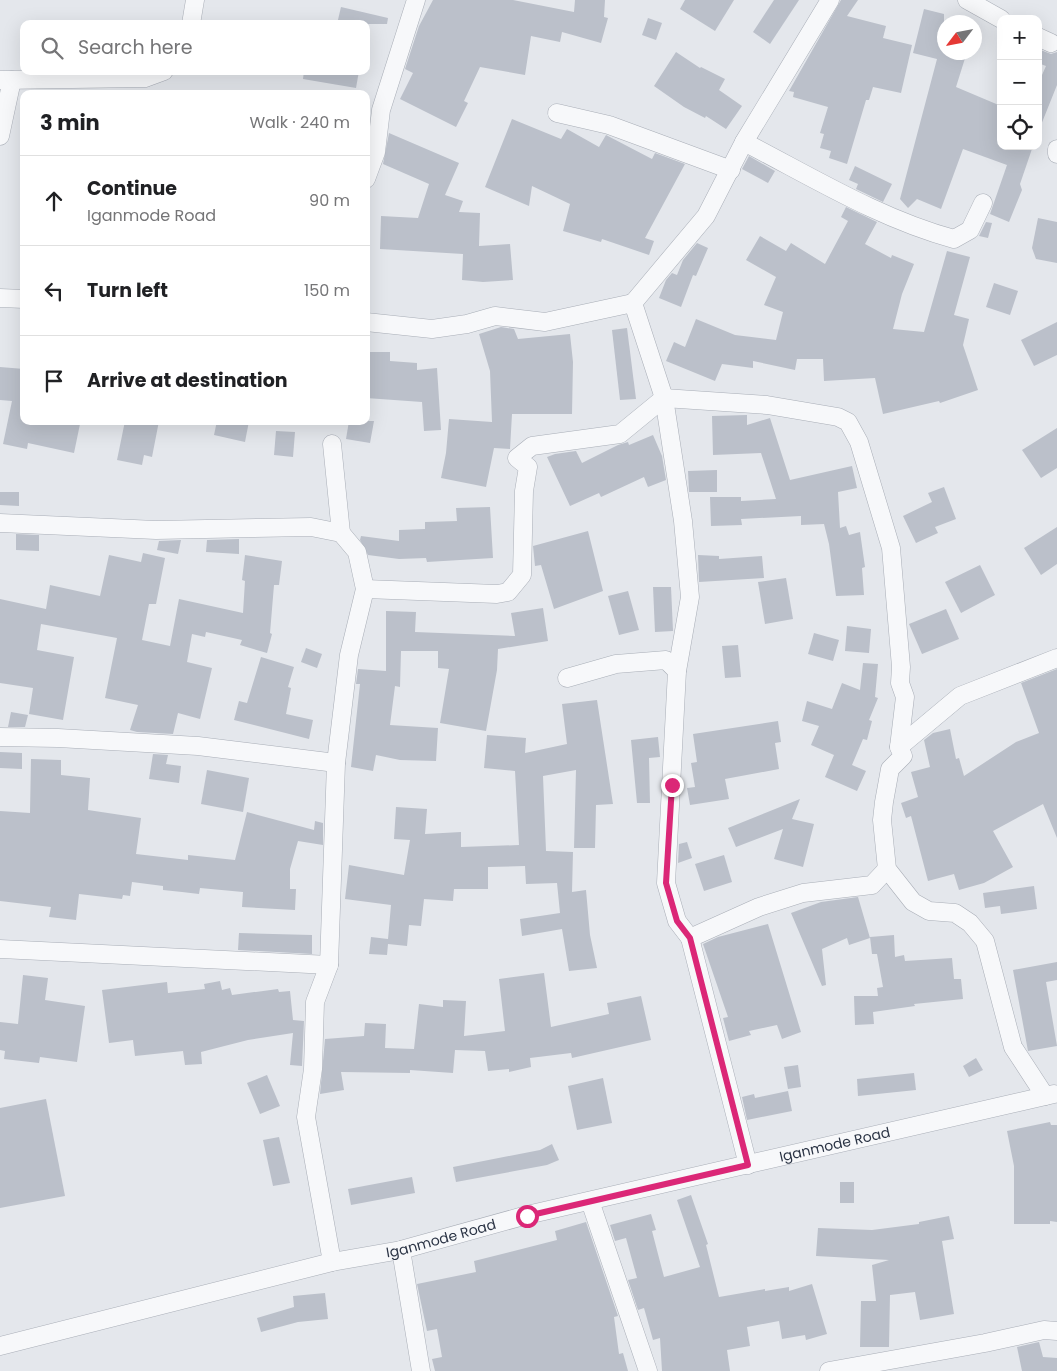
<!DOCTYPE html>
<html lang="en">
<head>
<meta charset="utf-8">
<style>
	:root { --surface:#fff; --page:#f2f2f2; --text:#202124; --muted:#757577; --line:#e0e0e0 }
	body { margin:0; font-family:Poppins,sans-serif; background:var(--page); color:var(--text) }
	.controls { position:absolute; right:15px; top:15px; display:grid; overflow:hidden; border-radius:10px; box-shadow:0 5px 20px #0002 }
	.controls button { width:45px; height:45px; display:grid; place-items:center; padding:0; border:0; border-bottom:1px solid var(--line); background:var(--surface); color:var(--text); font:25px sans-serif }
	.compass { position:absolute; left:937px; top:15px; width:45px; height:45px; border-radius:50%; background:var(--surface); box-shadow:0 5px 20px #0002; rotate:238deg }
	.stop { position:absolute; width:15px; height:15px; margin:-11px; border:4px solid #db2777; border-radius:50%; background:#fff }
	.stop.end { background:#db2777; border-color:#fff; box-shadow:0 1px 5px #0008 }
	.list { margin:0; padding:0; list-style:none }
	h2 { display:flex; justify-content:space-between; align-items:center; height:65px; margin:0; padding:0 20px; font-size:21px }
	h2 small { font-size:16px; font-weight:400; color:var(--muted) }
	.list li { display:grid; grid-template-columns:32px 1fr auto; gap:15px; align-items:center; box-sizing:border-box; height:90px; padding:0 20px; border-top:1px solid var(--line) }
	.list b { display:block; font-size:19px; white-space:nowrap }
	.list p { margin:0; font-size:16px; white-space:nowrap; color:var(--muted) }
	.list em { font-size:16px; font-style:normal; color:var(--muted) }
	.icon { flex:none; width:28px; height:28px; fill:none; stroke:currentColor; stroke-width:2; stroke-linecap:round; stroke-linejoin:round }
	.map { position:relative; flex:none; width:1057px; height:1371px; overflow:hidden }
	.search { position:absolute; background:var(--surface); box-shadow:0 5px 20px #0002; left:20px; top:20px; width:350px; height:55px; display:flex; align-items:center; gap:12px; box-sizing:border-box; padding:0 18px; border-radius:10px; color:var(--muted); font-size:19px }
	.panel { position:absolute; background:var(--surface); box-shadow:0 5px 20px #0002; left:20px; top:90px; width:350px; height:335px; border-radius:10px }
	.map>svg:first-child { display:block }
	.building { fill:#bbc0ca }
	.lines { fill:none; stroke-linecap:round; stroke-linejoin:round }
	.street-casing { stroke:#a9aeb7; stroke-width:19 }
	.street { stroke:#f7f8fa; stroke-width:18 }
	.route { stroke:#db2777; stroke-width:6 }
	.labels { text-anchor:middle; dominant-baseline:central; stroke-width:4; stroke-linejoin:round; paint-order:stroke }
	.street-label { font-size:14px; fill:#2b3445; stroke:#f4f6f9 }
</style>
</head>
<body>
<div class="map">
<svg width="1057" height="1371" viewBox="0 0 1057 1371">
	<rect width="100%" height="100%" fill="#e4e7ec"/>
	<g class="building">
		<polygon points="433,0 513,0 574,12 575,0 605,0 604,17 608,18 601,43 562,32 560,42 531,36 525,75 480,67 464,101 468,103 456,127 400,99 413,73 405,69 419,26"/>
		<polygon points="685,0 734,0 715,31 680,9"/>
		<polygon points="774,0 799,0 770,44 753,32"/>
		<polygon points="841,0 858,0 847,16 886,26 883,38 912,45 901,93 873,87 869,100 866,100 847,164 829,158 831,151 820,148 824,134 820,133 828,107 793,97 794,92 789,91"/>
		<polygon points="341,7 388,18 387,24 337,24"/>
		<polygon points="924,9 944,14 944,52 967,52 956,87 1001,106 1001,146 1033,146 1020,184 1022,190 1009,222 990,214 1007,165 963,149 941,209 917,199 908,208 900,199 937,59 913,53"/>
		<polygon points="648,18 662,23 656,40 642,35"/>
		<polygon points="1038,49 1051,54 1057,52 1057,85 1039,130 1038,84 1046,66 1038,63"/>
		<polygon points="676,52 700,68 701,67 725,79 719,90 742,106 726,129 706,116 705,118 684,107 654,86"/>
		<polygon points="304,71 359,71 356,88 303,79"/>
		<polygon points="512,119 561,139 567,129 599,147 606,135 652,159 655,153 685,164 645,238 654,241 649,255 602,239 601,242 563,231 570,204 532,186 529,206 485,187"/>
		<polygon points="389,133 459,163 445,195 463,201 459,212 480,213 479,246 510,244 513,280 483,282 462,280 463,254 380,249 381,216 418,218 429,184 383,164"/>
		<polygon points="749,156 775,171 768,183 742,169"/>
		<polygon points="855,166 892,184 883,202 856,189 858,184 849,180"/>
		<polygon points="846,207 877,222 865,244 891,258 892,255 914,264 902,294 893,329 924,332 947,251 970,257 954,315 969,319 963,345 978,390 940,403 939,401 883,414 875,378 824,381 823,359 797,359 795,370 753,361 753,368 722,364 715,381 666,361 674,342 685,347 696,319 735,335 776,340 783,312 764,305 776,277 746,260 760,236 786,251 791,243 825,264 848,221 841,217"/>
		<polygon points="1038,218 1057,222 1057,263 1036,259 1032,248"/>
		<polygon points="986,222 992,223 988,238 979,236"/>
		<polygon points="697,243 708,248 696,276 693,275 681,307 659,298 666,280 672,273 677,275 683,260"/>
		<polygon points="994,283 1018,291 1010,315 986,307"/>
		<polygon points="1057,322 1057,355 1034,366 1021,340"/>
		<polygon points="501,327 514,329 518,339 570,334 573,362 572,414 512,414 510,449 494,448 486,487 441,478 446,453 449,419 492,422 490,371 479,334"/>
		<polygon points="627,328 636,399 620,400 612,330"/>
		<polygon points="366,352 390,352 390,361 417,363 417,370 437,368 441,430 424,431 422,402 366,398"/>
		<polygon points="0,367 24,369 24,421 69,421 80,424 74,453 28,443 27,449 3,444 12,401 0,400"/>
		<polygon points="747,415 747,425 770,418 790,480 852,466 857,488 838,492 840,528 846,526 849,535 860,532 865,567 862,568 864,595 836,596 829,544 824,524 801,525 801,516 741,519 742,525 711,526 710,497 741,497 741,501 776,499 761,453 713,455 712,416"/>
		<polygon points="125,421 159,421 152,457 144,455 142,465 117,460"/>
		<polygon points="217,421 249,421 245,442 214,435"/>
		<polygon points="349,421 374,421 370,443 346,439"/>
		<polygon points="1057,428 1057,468 1041,478 1022,450"/>
		<polygon points="276,431 295,432 293,457 274,455"/>
		<polygon points="653,435 662,456 666,480 648,487 644,477 601,497 599,493 570,506 547,457 555,454 576,451 582,463 618,445 628,442 629,445"/>
		<polygon points="717,470 717,492 689,492 688,471"/>
		<polygon points="944,487 956,519 935,527 938,533 916,543 903,516 932,502 928,493"/>
		<polygon points="0,492 19,492 19,506 0,505"/>
		<polygon points="490,507 493,558 427,562 426,558 399,559 368,555 360,540 361,536 399,541 399,530 425,529 425,522 457,521 456,508"/>
		<polygon points="1057,527 1057,564 1041,575 1024,548"/>
		<polygon points="588,531 603,591 554,609 541,565 535,566 533,546"/>
		<polygon points="16,534 39,535 39,551 16,550"/>
		<polygon points="239,539 239,554 206,552 207,540"/>
		<polygon points="181,540 178,554 157,550 159,541"/>
		<polygon points="143,553 165,558 156,604 149,604 142,640 170,646 179,599 243,613 245,581 242,580 245,555 282,561 279,585 274,585 270,633 272,634 267,653 240,645 242,640 206,632 205,637 192,634 187,662 212,668 200,719 178,713 173,734 137,732 130,730 138,705 105,698 117,638 41,624 37,650 74,657 63,720 29,714 33,688 0,683 0,599 46,609 50,585 100,596 109,555 141,562"/>
		<polygon points="698,555 719,556 719,559 762,556 764,578 699,582"/>
		<polygon points="980,565 995,595 961,613 945,582"/>
		<polygon points="786,578 793,619 765,624 758,582"/>
		<polygon points="653,587 671,587 673,631 655,632"/>
		<polygon points="628,591 639,630 619,635 608,596"/>
		<polygon points="543,608 548,641 498,649 497,670 486,731 440,723 449,669 438,668 438,651 401,651 400,687 395,686 390,725 438,728 436,761 400,760 376,755 373,771 351,767 360,684 356,684 358,669 386,671 386,611 416,612 415,632 515,636 511,613"/>
		<polygon points="946,609 959,639 922,654 909,624"/>
		<polygon points="847,626 871,629 869,653 845,651"/>
		<polygon points="814,633 839,640 833,661 808,654"/>
		<polygon points="738,645 741,677 725,678 722,646"/>
		<polygon points="306,648 322,654 317,668 301,662"/>
		<polygon points="261,657 294,667 288,687 291,688 286,714 313,720 309,739 234,720 239,701 247,703"/>
		<polygon points="863,663 878,664 875,697 878,698 869,720 872,721 867,740 863,739 852,765 866,771 857,791 825,777 834,755 811,745 819,726 802,721 807,701 832,709 842,683 860,690"/>
		<polygon points="1057,669 1057,838 1043,804 993,831 1013,867 984,883 959,890 954,874 928,881 911,816 906,818 901,803 918,797 911,772 930,767 924,740 933,733 950,729 956,759 959,758 964,776 1016,742 1039,733 1021,683"/>
		<polygon points="597,700 613,804 596,805 595,848 574,848 576,770 543,776 546,851 573,852 572,892 586,890 590,935 597,968 569,971 562,929 522,936 520,919 560,913 557,883 526,884 525,866 488,867 488,889 454,889 453,901 424,899 421,926 409,925 407,946 388,944 387,955 369,954 371,937 388,939 391,905 345,899 349,865 404,875 410,840 394,839 396,807 427,809 425,834 461,832 461,847 519,845 515,771 484,768 487,735 526,738 525,753 567,744 562,704"/>
		<polygon points="11,712 28,715 25,727 8,727"/>
		<polygon points="778,721 781,742 775,743 779,769 725,779 729,799 690,805 687,788 695,787 691,763 697,762 693,734"/>
		<polygon points="658,737 660,757 649,758 650,803 637,803 631,740"/>
		<polygon points="0,752 22,753 22,769 0,768"/>
		<polygon points="153,754 168,755 166,764 181,766 179,783 149,779"/>
		<polygon points="31,759 61,760 61,775 90,778 88,810 141,818 136,854 188,860 188,855 235,860 247,812 314,830 315,821 323,823 323,845 298,841 290,869 290,889 296,889 295,910 242,907 243,892 200,888 199,894 182,892 163,890 163,886 132,882 130,896 123,895 122,899 79,894 76,920 49,917 51,907 0,901 0,811 30,813"/>
		<polygon points="207,770 249,778 243,812 201,804"/>
		<polygon points="800,799 792,819 814,824 803,867 774,859 783,829 736,847 728,828"/>
		<polygon points="687,842 692,858 678,863 679,844"/>
		<polygon points="724,855 732,882 704,891 695,864"/>
		<polygon points="1034,886 1037,909 1001,914 1000,906 985,908 983,893"/>
		<polygon points="858,897 870,938 849,945 847,938 822,949 826,985 822,986 791,913 821,902"/>
		<polygon points="768,924 801,1032 782,1039 777,1025 749,1031 751,1035 729,1041 723,1018 728,1017 703,944 718,937"/>
		<polygon points="239,933 312,935 312,954 238,950"/>
		<polygon points="894,935 895,957 904,955 905,961 952,958 954,979 961,979 963,999 914,1004 915,1006 873,1012 874,1024 855,1025 854,996 878,996 877,988 883,987 877,954 872,954 870,937"/>
		<polygon points="1057,962 1057,980 1046,982 1057,1046 1028,1051 1013,970"/>
		<polygon points="544,973 551,1027 609,1014 607,1003 641,996 651,1040 572,1058 571,1053 530,1058 531,1067 509,1072 509,1069 488,1071 485,1051 455,1050 453,1073 410,1070 410,1073 341,1072 344,1090 320,1094 325,1039 364,1036 365,1023 386,1024 385,1048 414,1049 419,1004 443,1007 443,1000 466,1001 464,1036 505,1031 499,979"/>
		<polygon points="23,975 48,978 45,1000 85,1006 77,1062 40,1057 39,1063 4,1059 5,1051 0,1050 0,1022 18,1024"/>
		<polygon points="220,981 222,990 230,988 232,995 278,989 279,992 290,991 293,1020 304,1021 302,1066 290,1065 293,1033 248,1040 201,1052 202,1064 185,1065 183,1051 135,1056 133,1040 109,1043 102,990 167,982 168,993 205,989 204,984"/>
		<polygon points="976,1058 983,1070 969,1077 963,1066"/>
		<polygon points="798,1065 801,1087 788,1089 784,1067"/>
		<polygon points="914,1073 916,1090 858,1096 857,1079"/>
		<polygon points="267,1075 280,1106 260,1114 247,1083"/>
		<polygon points="603,1078 612,1123 577,1130 568,1086"/>
		<polygon points="788,1091 792,1111 747,1120 742,1097 754,1094 755,1098"/>
		<polygon points="46,1099 65,1196 0,1208 0,1108"/>
		<polygon points="1050,1122 1051,1125 1057,1125 1057,1222 1050,1221 1050,1224 1014,1224 1014,1166 1007,1131"/>
		<polygon points="279,1137 290,1183 273,1186 263,1140"/>
		<polygon points="552,1144 559,1160 547,1165 456,1182 453,1167 540,1150"/>
		<polygon points="412,1177 415,1193 351,1205 348,1189"/>
		<rect x="840" y="1182" width="14" height="21"/>
		<polygon points="691,1195 708,1244 706,1245 719,1297 765,1289 765,1291 789,1287 789,1291 812,1284 827,1334 806,1340 805,1335 782,1339 779,1321 747,1327 750,1346 727,1350 730,1371 662,1371 660,1338 653,1340 644,1308 638,1310 628,1280 637,1278 626,1238 615,1241 610,1225 651,1214 656,1230 652,1231 664,1277 700,1267 677,1200"/>
		<polygon points="949,1216 954,1239 942,1241 954,1314 920,1320 915,1292 890,1295 889,1347 860,1347 861,1301 876,1301 872,1265 889,1260 816,1256 818,1228 872,1230 919,1224 919,1222"/>
		<polygon points="586,1222 618,1316 614,1317 619,1354 623,1353 628,1371 435,1371 432,1359 442,1357 437,1329 427,1331 417,1284 476,1272 474,1261 557,1240 555,1231"/>
		<polygon points="325,1293 328,1319 298,1322 261,1332 257,1318 294,1307 293,1296"/>
		<polygon points="1039,1342 1043,1357 1057,1358 1057,1371 1022,1371 1017,1347"/>
	</g>
	<g class="lines">
		<g class="street-casing">
			<g id="street">
				<polyline points="967,0 1001,19"/>
				<polyline points="191,24 195,0"/>
				<polyline points="1038,37 1051,43"/>
				<polyline points="0,80 145,78 164,71"/>
				<polyline points="557,113 609,125 731,170"/>
				<polyline points="0,136 12,80"/>
				<path d="M 744,142 C 812,177 880,219 954,239 L 970,230 L 983,203"/>
				<polyline points="1057,149 1057,154"/>
				<polyline points="366,179 376,152 381,110 416,0"/>
				<polyline points="0,298 24,299"/>
				<polyline points="366,322 432,329 467,324 495,316 545,322 633,303"/>
				<polyline points="332,444 341,533"/>
				<polyline points="0,523 156,530 311,527 341,533 357,552 365,589 349,655 336,763 329,965 315,1002 313,1069 306,1117 332,1262"/>
				<polyline points="365,589 497,594 508,592 522,575 524,491 528,467 517,458 532,446 620,434 664,398 767,405 838,417 848,422 859,442 891,548 901,667 900,683 905,697 899,747 903,756 890,769 884,802 882,820 887,869 913,902 929,911 955,913 970,923 985,941 1013,1047 1045,1096"/>
				<polyline points="567,678 616,664 666,660 677,671"/>
				<polyline points="0,737 58,738 198,746 336,763"/>
				<polyline points="899,747 960,696 1057,658"/>
				<polyline points="690,938 759,907 803,893 872,885 887,869"/>
				<polyline points="0,949 329,965"/>
				<polyline points="748,1165 690,938 677,921 666,883 677,671 690,597 683,521 664,398 633,303 706,216 744,142 830,0"/>
				<polyline points="590,1201 648,1371"/>
				<polyline points="401,1250 421,1371"/>
				<path id="s1" d="M 0,1346 L 332,1262 L 401,1250 L 527,1215 L 1054,1094"/>
				<polyline points="829,1371 985,1343 1044,1330 1057,1331"/>
			</g>
		</g>
		<use href="#street" class="street"/>
	</g>
	<g class="lines">
		<polyline class="route" points="527,1216 748,1165 690,938 677,921 666,883 672,785"/>
	</g>
	<g class="labels">
		<g class="street-label">
			<text stroke="none"><textPath href="#s1" startOffset="859">Iganmode Road</textPath></text>
			<text stroke="none"><textPath href="#s1" startOffset="454">Iganmode Road</textPath></text>
		</g>
	</g>
</svg>
<div class="controls">
<button>+</button>
<button>−</button>
<button><svg class="icon" aria-label="locate" viewBox="0 0 24 24"><circle cx="12" cy="12" r="6"/><path d="M12 2v4M12 18v4M2 12h4M18 12h4"/></svg></button>
</div>
<svg class="compass" viewBox="-18 -18 36 36"><path d="M0-13l5 13h-10z" fill="#e53935"/><path d="M0 13l5-13h-10z" fill="#757577"/></svg>
<div class="stop" style="left:527px;top:1216px"></div>
<div class="stop end" style="left:672px;top:785px"></div>
<div class="search"><svg class="icon" aria-label="search" viewBox="0 0 24 24"><circle cx="10" cy="10" r="6"/><path d="M15 15l6 6"/></svg>Search here</div>
<section class="panel">
<h2>3 min<small>Walk · 240 m</small></h2>
<ul class="list">
<li><svg class="icon" aria-label="ahead" viewBox="0 0 24 24"><path d="M12 20V5M6 11l6-6 6 6"/></svg><div><b>Continue</b><p>Iganmode Road</p></div><em>90 m</em></li>
<li><svg class="icon" aria-label="left" viewBox="0 0 24 24"><path d="M17 20v-9H6M10 6l-5 5 5 5"/></svg><div><b>Turn left</b></div><em>150 m</em></li>
<li><svg class="icon" aria-label="arrive" viewBox="0 0 24 24"><path d="M6 21V4h12l-3 4 3 4H6"/></svg><div><b>Arrive at destination</b></div></li>
</ul>
</section>
</div>
</body>
</html>
